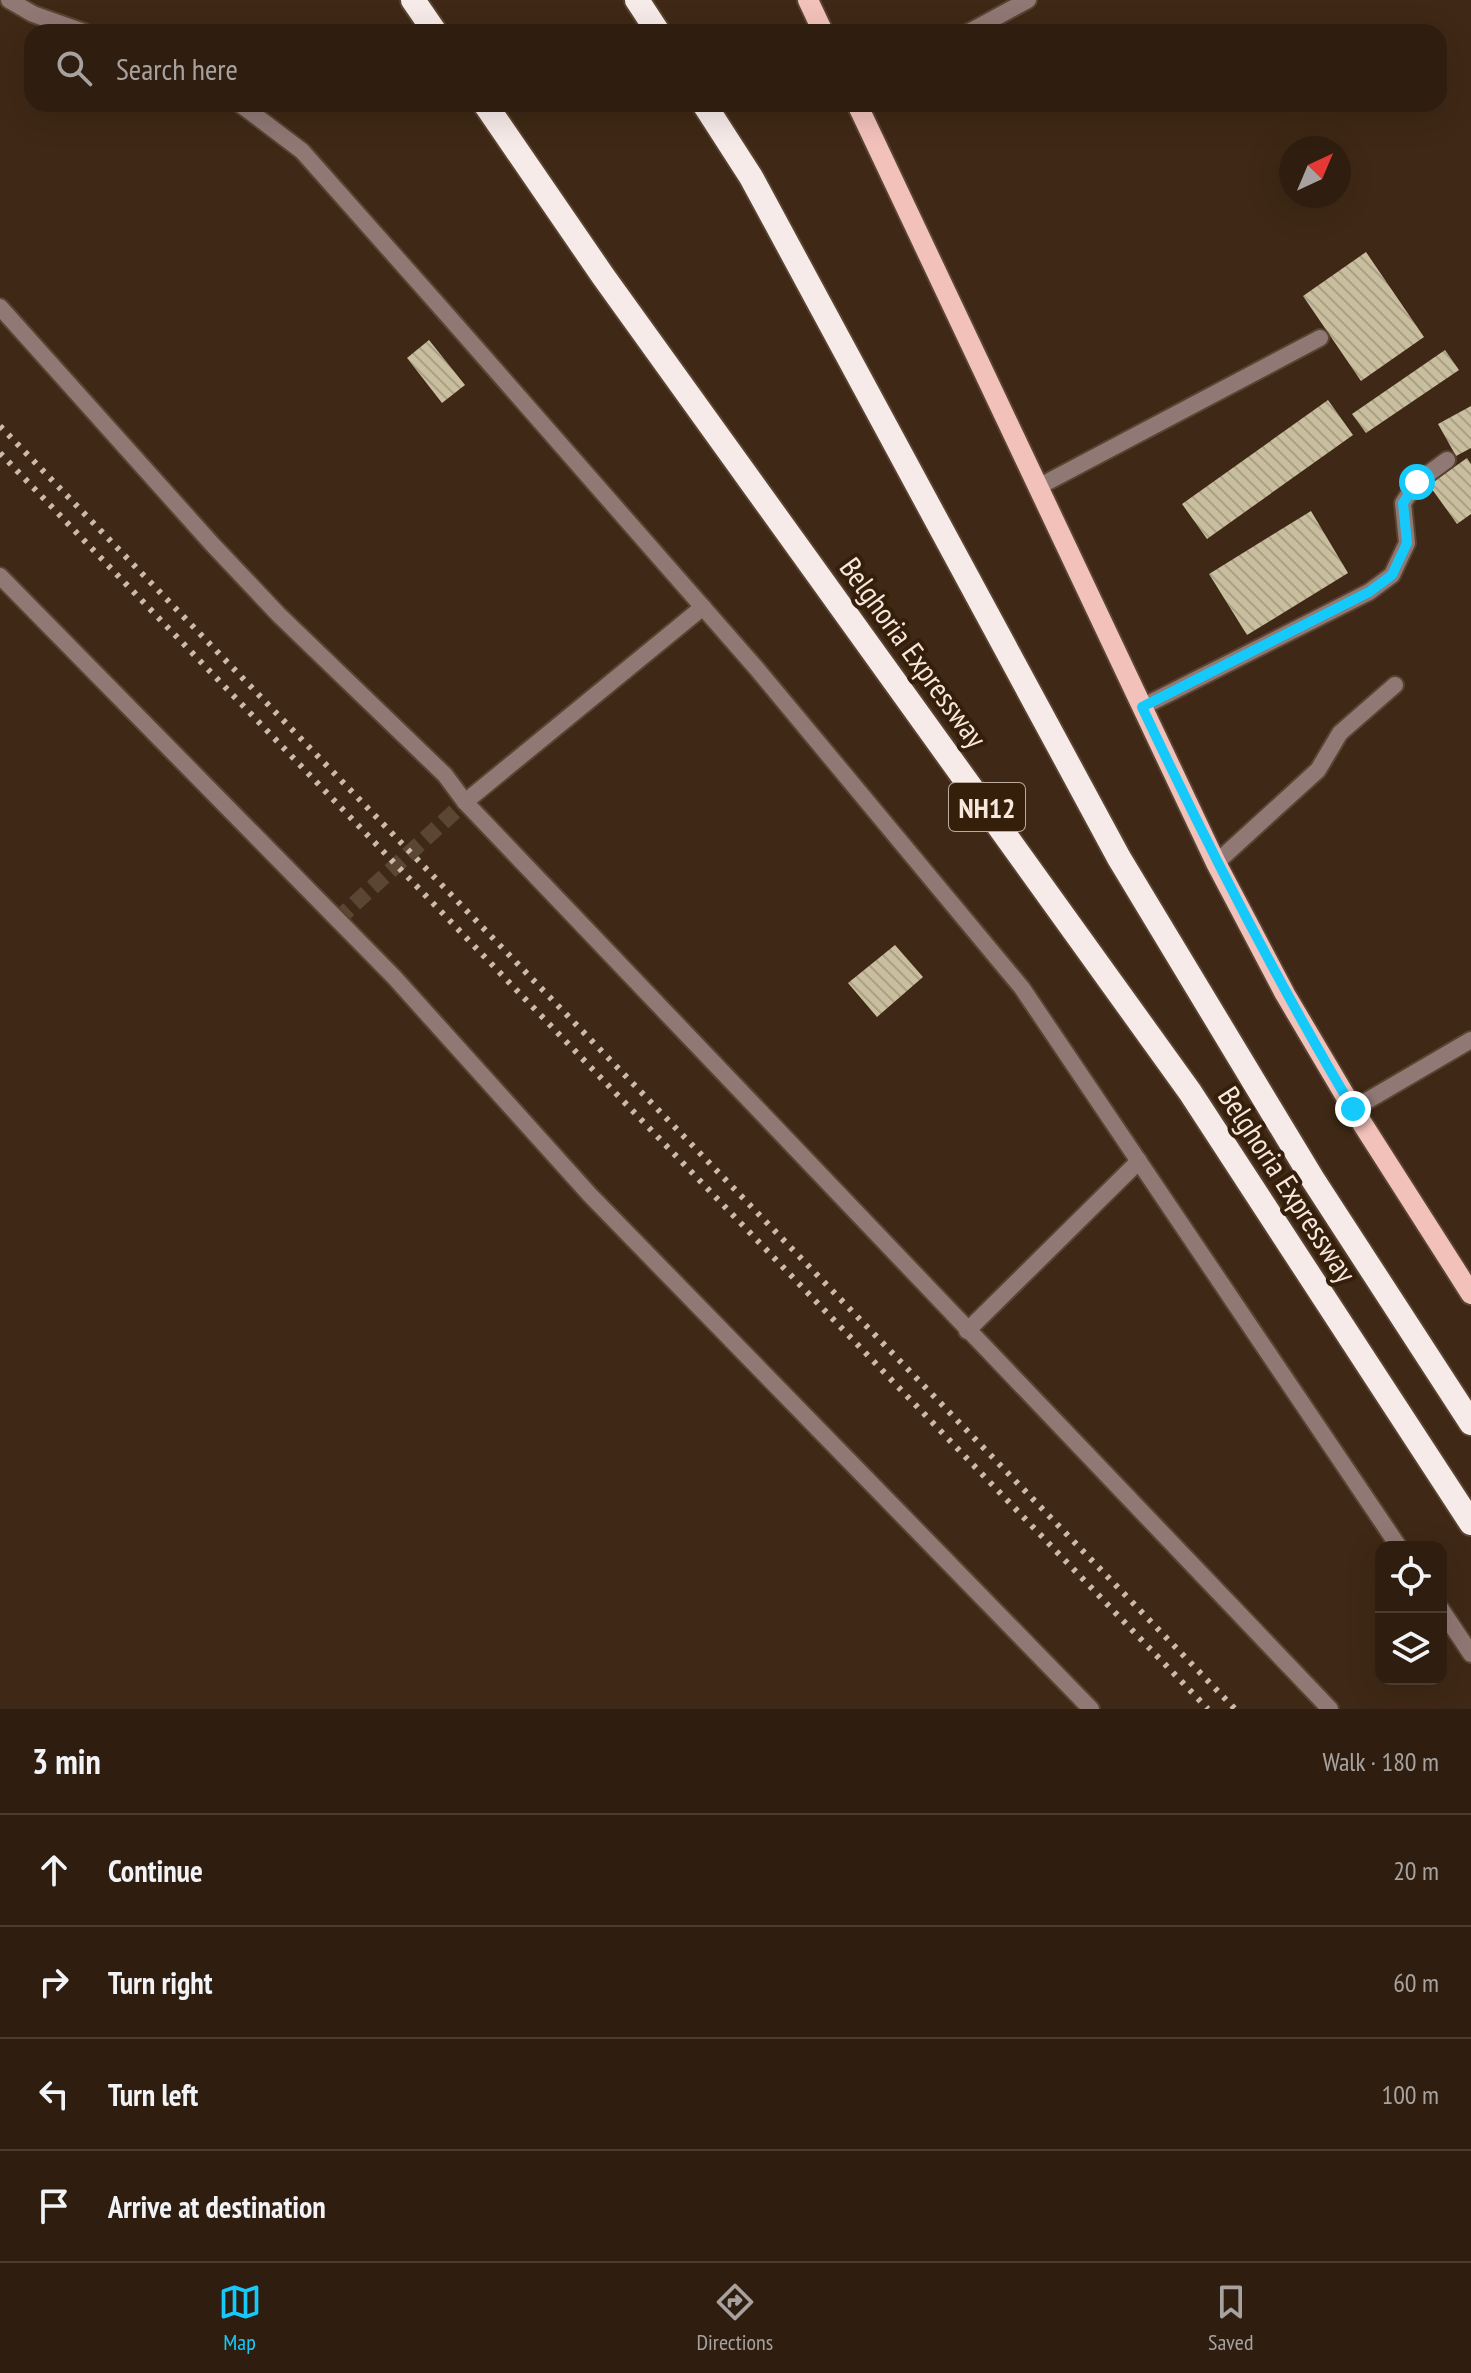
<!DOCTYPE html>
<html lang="en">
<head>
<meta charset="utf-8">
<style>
	:root { --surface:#2f1e10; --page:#3b2b1e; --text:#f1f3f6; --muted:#a7a29f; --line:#4a3c30; --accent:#15cafb }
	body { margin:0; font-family:"PT Sans Narrow",sans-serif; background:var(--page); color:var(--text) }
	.controls { position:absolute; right:24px; bottom:24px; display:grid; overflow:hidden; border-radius:16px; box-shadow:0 8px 32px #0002 }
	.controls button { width:72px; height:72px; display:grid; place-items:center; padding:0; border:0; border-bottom:2px solid var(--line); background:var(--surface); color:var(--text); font:40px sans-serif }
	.compass { position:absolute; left:1279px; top:136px; width:72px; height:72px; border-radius:50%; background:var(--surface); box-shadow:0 8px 32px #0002; rotate:44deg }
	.stop { position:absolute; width:24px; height:24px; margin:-18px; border:6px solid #15cafb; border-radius:50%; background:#fff }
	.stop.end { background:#15cafb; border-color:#fff; box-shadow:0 2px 8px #0008 }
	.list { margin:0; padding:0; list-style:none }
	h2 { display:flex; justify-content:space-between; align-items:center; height:104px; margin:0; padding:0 32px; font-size:34px }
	h2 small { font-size:26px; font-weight:400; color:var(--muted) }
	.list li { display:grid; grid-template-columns:52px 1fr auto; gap:24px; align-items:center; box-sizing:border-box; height:112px; padding:0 32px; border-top:2px solid var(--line) }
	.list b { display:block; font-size:30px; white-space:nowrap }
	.list em { font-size:26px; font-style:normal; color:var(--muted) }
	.icon { flex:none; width:44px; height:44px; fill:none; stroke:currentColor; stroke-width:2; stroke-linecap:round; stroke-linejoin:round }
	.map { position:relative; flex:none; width:1471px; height:1709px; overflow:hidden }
	.search { position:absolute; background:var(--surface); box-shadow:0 8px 32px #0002; left:24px; right:24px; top:24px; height:88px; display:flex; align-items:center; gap:20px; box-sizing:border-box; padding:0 28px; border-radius:24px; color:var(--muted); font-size:30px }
	.sheet { height:552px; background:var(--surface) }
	nav { display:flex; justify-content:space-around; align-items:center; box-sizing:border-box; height:112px; border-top:2px solid var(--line); background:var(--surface); font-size:22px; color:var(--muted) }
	nav a { display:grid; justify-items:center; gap:4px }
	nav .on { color:var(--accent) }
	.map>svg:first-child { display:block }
	.building { fill:url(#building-back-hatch) }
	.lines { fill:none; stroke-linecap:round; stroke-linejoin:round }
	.minor-tunnel { stroke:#5b4533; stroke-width:16; stroke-dasharray:16 8; stroke-linecap:butt }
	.service-casing { stroke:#594331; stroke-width:20 }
	.minor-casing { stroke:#594331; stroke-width:20 }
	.tertiary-casing { stroke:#594331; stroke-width:20 }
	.primary-casing { stroke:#594331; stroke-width:24 }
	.motorway-casing { stroke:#594331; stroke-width:28 }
	.service { stroke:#907874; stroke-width:16 }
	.minor { stroke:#907874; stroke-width:16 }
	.tertiary { stroke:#907874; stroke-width:16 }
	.primary { stroke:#f2c1ba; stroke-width:20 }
	.motorway { stroke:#f7ebe9; stroke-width:24 }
	.rail { stroke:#ccbaad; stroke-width:6; stroke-dasharray:4 8; stroke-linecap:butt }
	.route { stroke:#15cafb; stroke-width:10 }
	.labels { text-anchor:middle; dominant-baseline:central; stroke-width:8; stroke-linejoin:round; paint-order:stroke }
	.shield { fill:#351f0b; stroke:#bdab9d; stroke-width:2 }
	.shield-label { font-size:28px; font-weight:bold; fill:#f7e7dc }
	.street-label { font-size:30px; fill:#f7e7dc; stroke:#351f0b }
</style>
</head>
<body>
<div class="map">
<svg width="1471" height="1709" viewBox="0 0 1471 1709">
	<defs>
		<pattern id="building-back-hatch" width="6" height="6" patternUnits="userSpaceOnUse" patternTransform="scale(2)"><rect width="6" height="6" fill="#c9be9e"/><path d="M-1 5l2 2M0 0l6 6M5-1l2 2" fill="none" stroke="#a9a087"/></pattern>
	</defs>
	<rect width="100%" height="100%" fill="#3f2815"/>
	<g class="building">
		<polygon points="1366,252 1424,337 1361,381 1303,296"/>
		<polygon points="429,340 465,385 442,403 407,358"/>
		<polygon points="1445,350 1459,370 1366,433 1352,414"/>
		<polygon points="1328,400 1353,435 1207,539 1182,504"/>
		<polygon points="1471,406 1471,448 1456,456 1438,424"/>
		<polygon points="1467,458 1471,464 1471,514 1457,524 1429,485"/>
		<polygon points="1311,511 1348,573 1247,635 1209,574"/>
		<polygon points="895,945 923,977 877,1017 848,983"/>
	</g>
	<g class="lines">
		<polyline class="minor-tunnel" points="337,920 465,802"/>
		<g class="service-casing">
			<g id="service">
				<polyline points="969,32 1028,0"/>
				<polyline points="1038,487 1320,338"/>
			</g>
		</g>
		<g class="minor-casing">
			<g id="minor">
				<polyline points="0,307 212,544 279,615 445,775 465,802 1330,1709"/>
				<polyline points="1142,707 1369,592 1392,575 1407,543 1403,503 1417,482 1447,460"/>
				<polyline points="465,802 703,607"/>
				<polyline points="1216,863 1318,770 1340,733 1395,685"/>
				<polyline points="1353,1109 1471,1040"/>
				<polyline points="967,1331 1139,1161"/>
			</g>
		</g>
		<g class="tertiary-casing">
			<g id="tertiary">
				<polyline points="9,0 33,14 84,32"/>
				<polyline points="240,104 302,151 449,317 757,669 1022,988 1399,1547"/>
				<polyline points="0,576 394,977 590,1195 1091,1709"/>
				<polyline points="1441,1609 1471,1654"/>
			</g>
		</g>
		<g class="primary-casing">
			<g id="primary">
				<polyline points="808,0 823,32"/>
				<polyline points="857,104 1216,863 1285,994 1353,1109 1471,1294"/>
			</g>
		</g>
		<g class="motorway-casing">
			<g id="motorway">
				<polyline points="413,0 435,32"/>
				<polyline points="637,0 658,32"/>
				<polyline points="485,104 603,276 1190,1092 1471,1523"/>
				<polyline points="704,104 751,177 1119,858 1312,1178 1471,1423"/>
			</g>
		</g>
		<use href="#service" class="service"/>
		<use href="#minor" class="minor"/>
		<use href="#tertiary" class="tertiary"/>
		<use href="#primary" class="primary"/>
		<use href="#motorway" class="motorway"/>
		<g class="rail">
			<polyline points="0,426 1235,1709"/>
			<polyline points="0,453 1208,1709"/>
		</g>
	</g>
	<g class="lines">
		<path class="route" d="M 1353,1109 C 1275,978 1207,845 1142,707 L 1369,592 L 1392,575 L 1407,543 L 1403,503 L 1417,482"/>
	</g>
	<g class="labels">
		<rect class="shield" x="949" y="783" width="76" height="48" rx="6"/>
		<g class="shield-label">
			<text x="987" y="807">NH12</text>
		</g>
		<g class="street-label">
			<text transform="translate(914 652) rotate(54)">Belghoria Expressway</text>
			<text transform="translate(1288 1184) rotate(57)">Belghoria Expressway</text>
		</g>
	</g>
</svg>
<div class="controls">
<button><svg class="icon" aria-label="locate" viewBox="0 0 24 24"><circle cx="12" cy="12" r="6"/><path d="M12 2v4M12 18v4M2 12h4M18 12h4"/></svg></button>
<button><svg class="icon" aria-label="layers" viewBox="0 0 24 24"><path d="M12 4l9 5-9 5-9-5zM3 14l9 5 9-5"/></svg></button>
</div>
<svg class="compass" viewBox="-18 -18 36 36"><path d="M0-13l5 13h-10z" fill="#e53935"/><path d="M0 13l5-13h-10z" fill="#a7a29f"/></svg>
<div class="stop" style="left:1417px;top:482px"></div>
<div class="stop end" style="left:1353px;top:1109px"></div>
<div class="search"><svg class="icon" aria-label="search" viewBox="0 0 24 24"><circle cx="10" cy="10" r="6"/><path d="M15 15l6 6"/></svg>Search here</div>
</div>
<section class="sheet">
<h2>3 min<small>Walk · 180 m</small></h2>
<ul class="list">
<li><svg class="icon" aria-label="ahead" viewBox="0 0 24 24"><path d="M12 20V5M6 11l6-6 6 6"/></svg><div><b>Continue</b></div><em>20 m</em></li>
<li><svg class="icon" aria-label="right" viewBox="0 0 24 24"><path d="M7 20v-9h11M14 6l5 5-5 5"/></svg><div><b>Turn right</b></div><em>60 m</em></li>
<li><svg class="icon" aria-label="left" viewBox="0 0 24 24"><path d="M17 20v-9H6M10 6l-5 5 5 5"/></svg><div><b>Turn left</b></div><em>100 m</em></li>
<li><svg class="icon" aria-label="arrive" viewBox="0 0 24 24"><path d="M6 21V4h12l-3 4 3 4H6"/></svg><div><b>Arrive at destination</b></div></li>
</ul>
</section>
<nav>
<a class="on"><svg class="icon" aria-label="map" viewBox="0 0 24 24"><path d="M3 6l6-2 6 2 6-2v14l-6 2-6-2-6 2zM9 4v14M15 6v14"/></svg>Map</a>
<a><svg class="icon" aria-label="directions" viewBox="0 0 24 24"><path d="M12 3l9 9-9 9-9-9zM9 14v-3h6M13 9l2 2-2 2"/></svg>Directions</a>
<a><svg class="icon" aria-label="saved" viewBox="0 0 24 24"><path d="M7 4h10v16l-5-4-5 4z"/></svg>Saved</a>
</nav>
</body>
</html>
